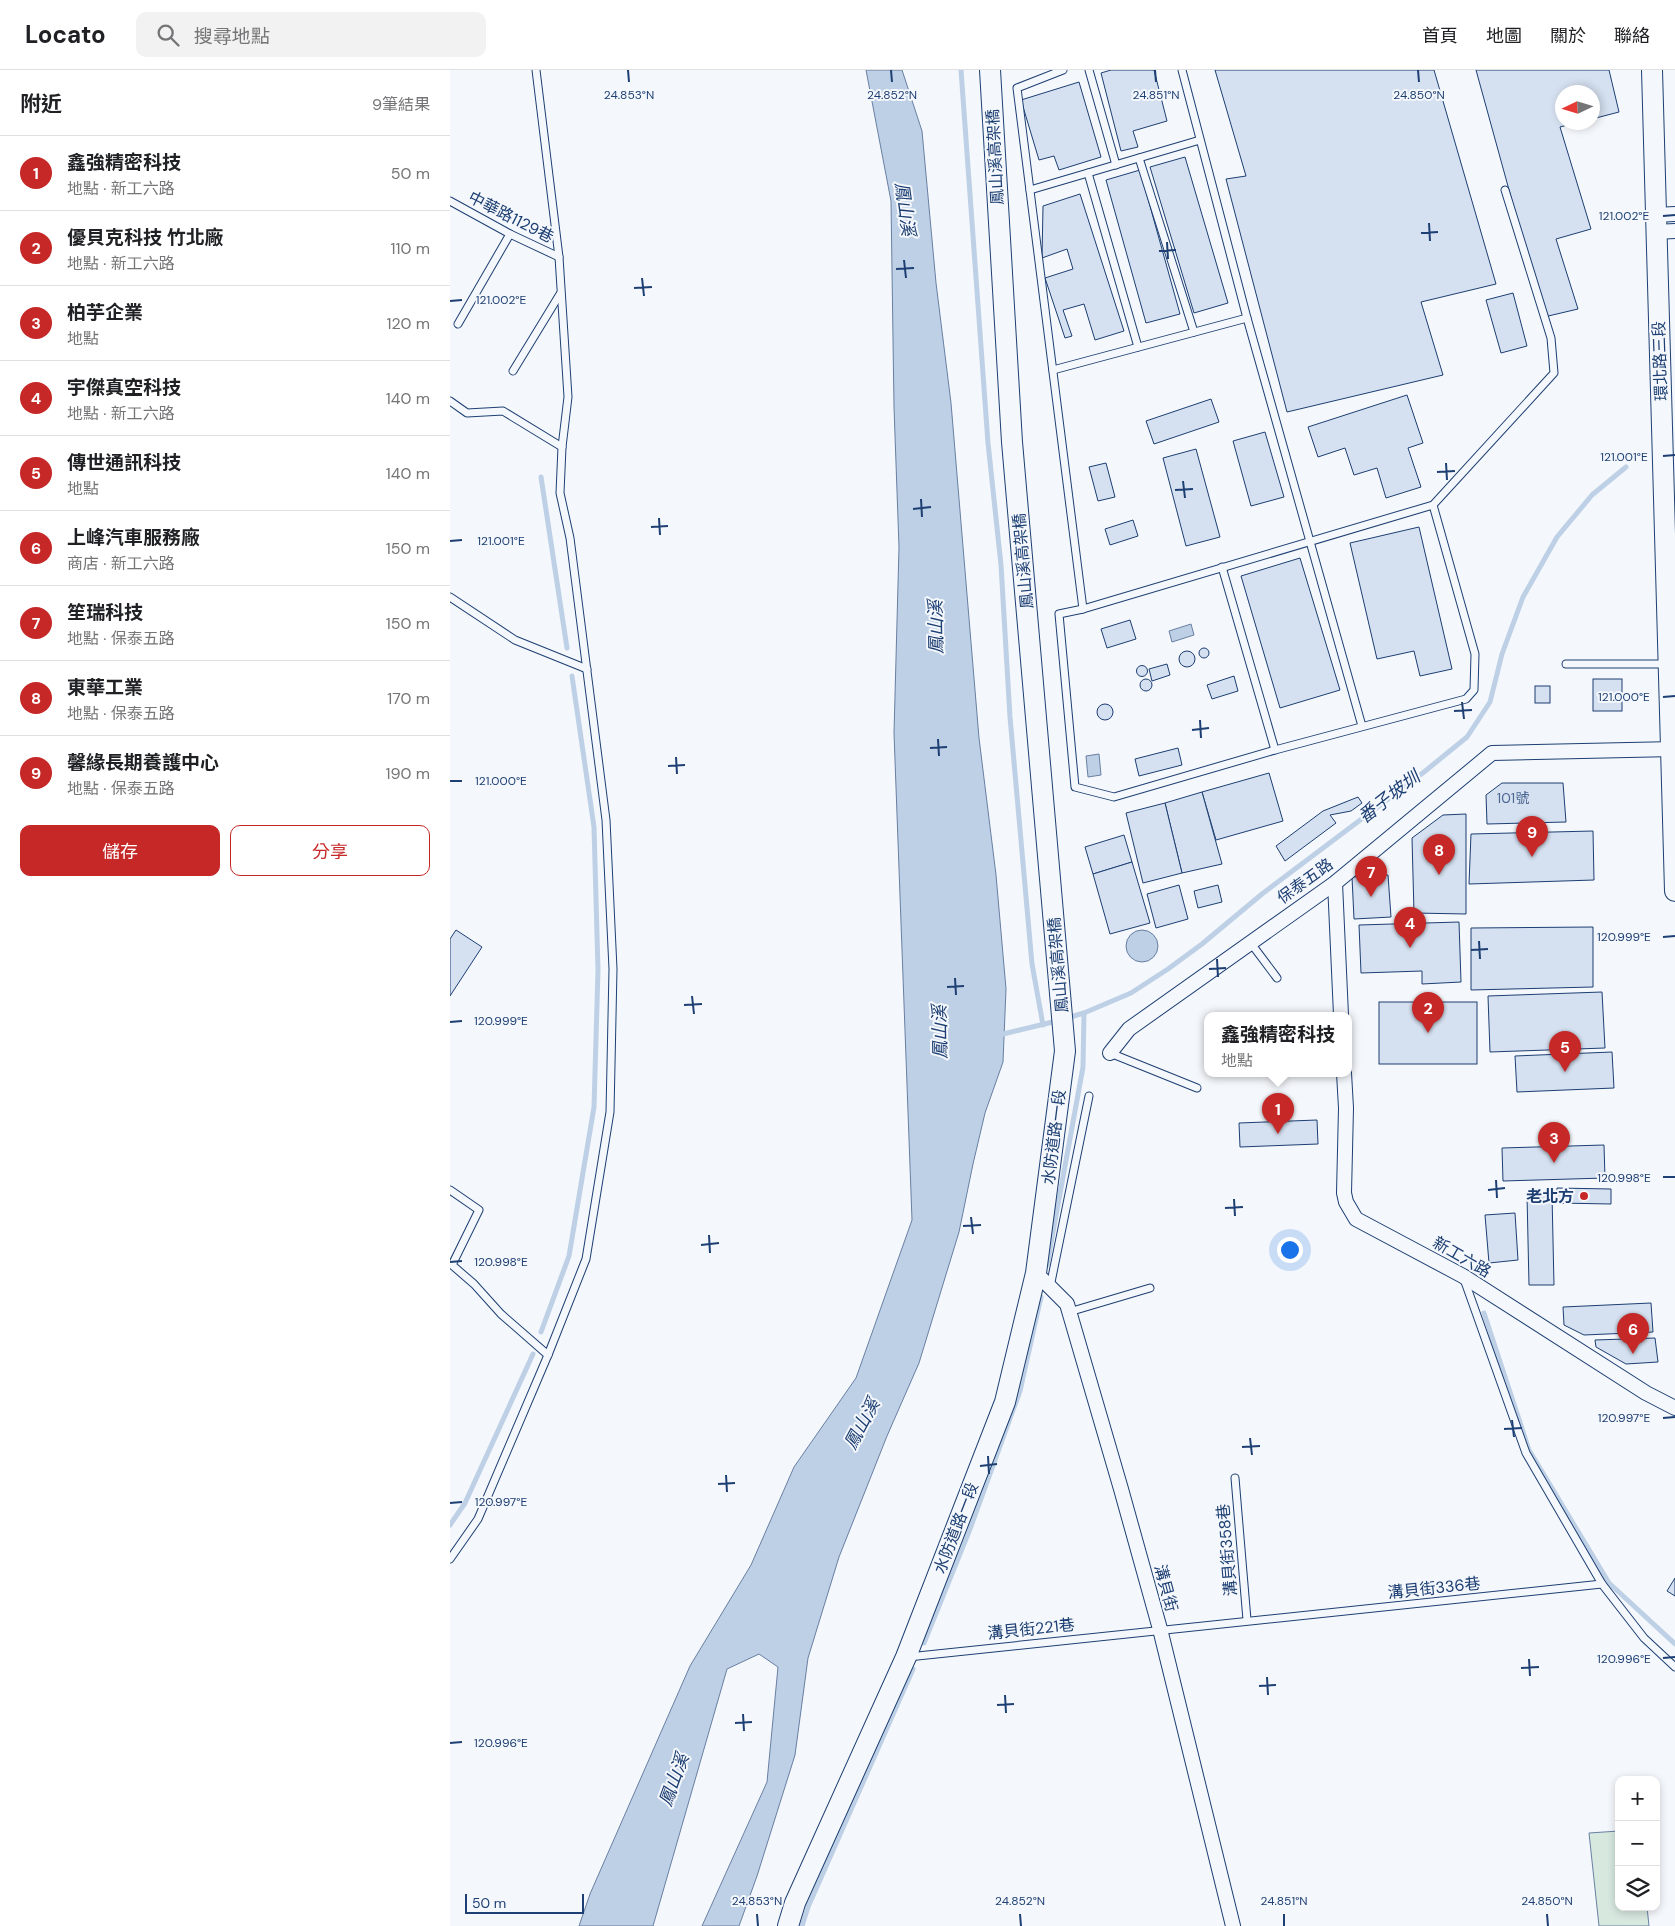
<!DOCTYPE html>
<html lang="zh-TW">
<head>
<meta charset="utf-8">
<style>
	:root { --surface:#fff; --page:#f2f2f2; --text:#202124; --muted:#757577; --line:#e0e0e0; --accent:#c62828 }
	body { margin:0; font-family:"DM Sans","Noto Sans TC",sans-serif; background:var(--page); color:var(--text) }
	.controls { position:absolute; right:15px; bottom:15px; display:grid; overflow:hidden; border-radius:10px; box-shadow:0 2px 8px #0003 }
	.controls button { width:45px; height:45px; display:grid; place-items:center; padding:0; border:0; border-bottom:1px solid var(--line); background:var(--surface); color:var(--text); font:25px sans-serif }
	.compass { position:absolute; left:1105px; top:15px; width:45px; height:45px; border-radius:50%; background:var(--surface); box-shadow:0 2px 8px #0003; rotate:266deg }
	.scale { position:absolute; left:15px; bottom:12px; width:119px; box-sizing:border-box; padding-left:5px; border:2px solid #1d3f73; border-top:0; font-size:14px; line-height:18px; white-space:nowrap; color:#1d3f73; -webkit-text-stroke:4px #f4f7fb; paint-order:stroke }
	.you { position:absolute; left:839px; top:1179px; width:18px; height:18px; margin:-12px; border:4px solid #fff; border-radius:50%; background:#1a73e8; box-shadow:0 0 0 8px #1a73e833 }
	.badge { display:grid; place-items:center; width:32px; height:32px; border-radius:50%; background:var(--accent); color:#fff; font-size:16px; font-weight:700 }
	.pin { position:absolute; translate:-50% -41px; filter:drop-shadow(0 1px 2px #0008) }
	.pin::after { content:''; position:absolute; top:26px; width:18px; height:15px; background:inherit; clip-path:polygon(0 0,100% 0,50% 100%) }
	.popup { position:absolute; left:754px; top:942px; width:148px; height:65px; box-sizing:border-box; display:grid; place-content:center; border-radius:10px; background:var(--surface); filter:drop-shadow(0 1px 4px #0005); font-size:16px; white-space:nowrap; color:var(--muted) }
	.popup b { font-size:19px; color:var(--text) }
	.popup::after { content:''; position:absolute; left:50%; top:100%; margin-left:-10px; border:10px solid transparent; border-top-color:var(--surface) }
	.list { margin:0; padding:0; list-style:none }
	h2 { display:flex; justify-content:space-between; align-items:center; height:65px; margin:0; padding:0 20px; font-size:21px }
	h2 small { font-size:16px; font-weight:400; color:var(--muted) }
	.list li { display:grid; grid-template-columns:32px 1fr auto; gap:15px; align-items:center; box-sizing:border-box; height:75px; padding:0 20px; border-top:1px solid var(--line) }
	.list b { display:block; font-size:19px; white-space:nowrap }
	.list p { margin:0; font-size:16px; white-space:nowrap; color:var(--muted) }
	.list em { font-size:16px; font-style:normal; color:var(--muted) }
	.actions { display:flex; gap:10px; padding:15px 20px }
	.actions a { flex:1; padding:11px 0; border:1px solid var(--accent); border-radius:10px; text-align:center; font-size:18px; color:var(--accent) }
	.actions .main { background:var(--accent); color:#fff }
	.icon { flex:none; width:28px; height:28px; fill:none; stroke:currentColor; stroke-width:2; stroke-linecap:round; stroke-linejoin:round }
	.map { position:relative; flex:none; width:1225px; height:1856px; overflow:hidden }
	header { display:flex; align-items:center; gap:30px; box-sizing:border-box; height:70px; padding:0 25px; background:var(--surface); border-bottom:1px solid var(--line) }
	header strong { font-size:24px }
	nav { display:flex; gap:28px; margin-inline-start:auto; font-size:18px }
	.search { width:350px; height:45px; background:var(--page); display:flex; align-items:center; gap:12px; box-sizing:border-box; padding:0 18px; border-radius:10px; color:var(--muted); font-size:19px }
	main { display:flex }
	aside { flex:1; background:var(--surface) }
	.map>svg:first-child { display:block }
	.green { fill:#d7e8df; stroke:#687fa3 }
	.water { fill:#bed0e5; stroke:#687fa3 }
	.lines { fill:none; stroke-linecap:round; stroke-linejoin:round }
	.stream { stroke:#bed0e5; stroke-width:5 }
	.building { fill:#d5e0f0; stroke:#1d3f73 }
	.lane-casing { stroke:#1d3f73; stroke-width:9 }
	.street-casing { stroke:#1d3f73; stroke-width:16 }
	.secondary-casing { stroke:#1d3f73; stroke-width:22 }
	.lane { stroke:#f4f7fb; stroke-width:7 }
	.street { stroke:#f4f7fb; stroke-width:14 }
	.secondary { stroke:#f4f7fb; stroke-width:20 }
	.ticks { fill:none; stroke:#1d3f73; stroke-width:2 }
	.poi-dot { fill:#c62828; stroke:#f4f7fb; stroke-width:2 }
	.labels { text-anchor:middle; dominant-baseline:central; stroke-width:4; stroke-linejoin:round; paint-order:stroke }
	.number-label { font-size:14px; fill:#4b6792 }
	.street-label { font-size:16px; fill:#1d3f73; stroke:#f4f7fb }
	.poi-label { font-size:16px; font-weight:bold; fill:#1d3f73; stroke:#f4f7fb; text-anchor:end }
	.water-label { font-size:18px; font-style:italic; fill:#1d3f73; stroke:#f4f7fb }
	.ticks-label { font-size:12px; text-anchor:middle; fill:#1d3f73; stroke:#f4f7fb; stroke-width:4; stroke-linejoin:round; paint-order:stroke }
</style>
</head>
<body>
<header>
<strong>Locato</strong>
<div class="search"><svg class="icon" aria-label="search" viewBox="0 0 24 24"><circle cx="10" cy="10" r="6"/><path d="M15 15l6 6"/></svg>搜尋地點</div>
<nav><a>首頁</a><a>地圖</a><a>關於</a><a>聯絡</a></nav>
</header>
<main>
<aside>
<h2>附近<small>9筆結果</small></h2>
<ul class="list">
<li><span class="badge">1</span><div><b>鑫強精密科技</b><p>地點 · 新工六路</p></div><em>50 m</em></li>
<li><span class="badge">2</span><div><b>優貝克科技 竹北廠</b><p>地點 · 新工六路</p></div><em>110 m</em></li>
<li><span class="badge">3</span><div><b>柏芋企業</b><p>地點</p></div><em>120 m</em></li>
<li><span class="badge">4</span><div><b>宇傑真空科技</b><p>地點 · 新工六路</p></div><em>140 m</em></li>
<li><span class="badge">5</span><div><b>傳世通訊科技</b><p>地點</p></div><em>140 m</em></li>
<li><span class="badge">6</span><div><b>上峰汽車服務廠</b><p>商店 · 新工六路</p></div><em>150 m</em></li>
<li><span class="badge">7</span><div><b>笙瑞科技</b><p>地點 · 保泰五路</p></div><em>150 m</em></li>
<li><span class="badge">8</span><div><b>東華工業</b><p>地點 · 保泰五路</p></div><em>170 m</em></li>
<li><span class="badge">9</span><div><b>馨緣長期養護中心</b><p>地點 · 保泰五路</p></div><em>190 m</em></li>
</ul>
<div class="actions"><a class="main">儲存</a><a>分享</a></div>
</aside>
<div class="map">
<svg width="1225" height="1856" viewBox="0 0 1225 1856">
	<rect width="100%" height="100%" fill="#f4f7fb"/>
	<polygon class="green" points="1169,1761 1169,1837 1197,1837 1199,1856 1149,1856 1139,1763"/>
	<g class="water">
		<polygon points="416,0 452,0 472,61 486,213 501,333 529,668 546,805 556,919 553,992 535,1043 523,1094 509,1162 469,1293 437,1366 389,1487 358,1588 345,1685 307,1806 289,1856 252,1856 317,1712 328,1597 309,1584 277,1599 203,1856 129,1856 140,1824 240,1596 301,1495 344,1397 406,1308 462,1150 444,663 449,477 444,337 441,131"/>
		<polygon points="741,554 744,565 722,572 719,561"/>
		<polygon points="649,684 651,705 638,707 636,686"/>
		<circle cx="692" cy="876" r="16"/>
	</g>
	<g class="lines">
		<g class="stream">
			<polyline points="511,0 538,373 551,495 560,647 582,894 593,955"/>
			<polyline points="91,407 117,578"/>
			<polyline points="617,948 634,943 681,923 718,899 752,874 812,824 974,702 1017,667 1040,632 1052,584 1073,527 1107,467 1142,425 1176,397"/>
			<polyline points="549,965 607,951"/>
			<polyline points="597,1195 633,997 634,943"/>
			<polyline points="1034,1243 1079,1380 1159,1513 1225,1574"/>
			<polyline points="91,1262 119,1186 144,1037 148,900 144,757 122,606"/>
			<polyline points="0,1455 15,1433 83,1284"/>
			<polyline points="474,1573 520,1459 570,1321 591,1227"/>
			<polyline points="352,1856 358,1837 463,1599"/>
		</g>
	</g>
	<g class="building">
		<polygon points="661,0 704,0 717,51 683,61 688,77 671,81 651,3"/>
		<polygon points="765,0 984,0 1046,214 971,232 993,305 837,342 776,109 796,106"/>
		<polygon points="1026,0 1159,0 1169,42 1142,49 1142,22 1112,22 1112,52 1129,52 1110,57 1141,159 1106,169 1128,239 1094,247"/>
		<polygon points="629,12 651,87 609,100 604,86 589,90 571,30"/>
		<polygon points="735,87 778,233 744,243 700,97"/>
		<polygon points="690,100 730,244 696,253 656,110"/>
		<polygon points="630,124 674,261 645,270 634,234 613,240 622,266 615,268 595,208 623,199 617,179 592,188 593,136"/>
		<polygon points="1063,223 1077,276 1051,283 1036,230"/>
		<polygon points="957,325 973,373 958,378 971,417 936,428 927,398 904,405 895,378 868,387 858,357"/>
		<polygon points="761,329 769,352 704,374 696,351"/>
		<polygon points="815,362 834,427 801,436 783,371"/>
		<polygon points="746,379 770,467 736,476 713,388"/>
		<polygon points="656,393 665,427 648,431 639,397"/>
		<polygon points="683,450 688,466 660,475 655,459"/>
		<polygon points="969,457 1002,599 970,606 964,581 927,589 900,473"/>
		<polygon points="850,488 890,620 830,638 791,506"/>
		<polygon points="680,550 686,569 657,578 651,559"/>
		<circle cx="754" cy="583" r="5"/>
		<circle cx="737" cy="589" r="8"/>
		<polygon points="717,594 720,605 702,611 699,599"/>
		<circle cx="692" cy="601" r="5.5"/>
		<polygon points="784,606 788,621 762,629 757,615"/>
		<rect x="1143" y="609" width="29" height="32"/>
		<circle cx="696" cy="615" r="6"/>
		<rect x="1085" y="616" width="15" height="17"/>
		<circle cx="655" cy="642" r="8"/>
		<polygon points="728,678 732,695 689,706 685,689"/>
		<polygon points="819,703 833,751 766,770 752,722"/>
		<polygon points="1052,713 1113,713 1116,752 1037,754 1036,725"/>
		<polygon points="752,722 772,794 732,803 715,733"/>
		<polygon points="908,727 912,733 901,741 880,745 886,753 835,791 826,776 873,741"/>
		<polygon points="715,733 732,803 693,813 676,743"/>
		<polygon points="1016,744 1016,844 964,843 962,768 993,745"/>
		<polygon points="1143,761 1144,810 1019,814 1021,764"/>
		<polygon points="674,765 682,792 643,804 635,777"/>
		<polygon points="682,792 700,853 660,864 643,804"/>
		<polygon points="938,805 941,847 904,849 902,807"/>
		<polygon points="729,815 738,849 706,858 697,824"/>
		<polygon points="768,815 772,832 748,838 744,821"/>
		<polygon points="1009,852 1011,912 972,914 972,901 911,903 909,855"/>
		<polygon points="1143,857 1143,917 1021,920 1021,858"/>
		<polygon points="6,860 32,877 0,926 0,869"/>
		<polygon points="1152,922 1155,978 1040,982 1038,926"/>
		<rect x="929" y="932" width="98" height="62"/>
		<polygon points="1162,982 1164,1018 1067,1022 1065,986"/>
		<polygon points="867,1050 868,1074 790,1077 789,1053"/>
		<polygon points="1154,1075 1155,1108 1053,1111 1052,1078"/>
		<polygon points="1107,1118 1161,1119 1161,1134 1107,1133"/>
		<polygon points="1077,1125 1102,1125 1104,1215 1079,1215"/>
		<polygon points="1065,1143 1068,1190 1039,1193 1035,1145"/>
		<polygon points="1201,1233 1203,1262 1134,1265 1114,1255 1113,1237"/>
		<polygon points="1205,1268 1208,1292 1176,1294 1146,1277 1145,1270"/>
		<polygon points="1225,1508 1225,1526 1217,1521"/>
	</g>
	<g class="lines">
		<g class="lane-casing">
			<g id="lane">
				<polyline points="613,0 567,18 633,539 609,544 625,717 664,727 825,680 1016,629 1024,620 1025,584 983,435"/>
				<polyline points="639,0 666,95"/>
				<polyline points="732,0 797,248 912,656"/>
				<polyline points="689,88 744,262"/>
				<polyline points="638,103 688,277"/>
				<polyline points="580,120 750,70"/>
				<polyline points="0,131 60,164 109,187"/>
				<polyline points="8,254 60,164"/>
				<polyline points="603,300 797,248"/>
				<polyline points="63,301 110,224"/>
				<polyline points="0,331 17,343 53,341 112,377"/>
				<polyline points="772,497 825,680"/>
				<polyline points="0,527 65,570 137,599"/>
				<polyline points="633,539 983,435 1104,303 1101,268 1055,120"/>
				<polyline points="1116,594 1216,594"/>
				<polyline points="800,872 827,908"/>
				<polyline points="660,983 747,1018"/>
				<polyline points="0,1120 29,1140 2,1195 24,1214 51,1244 98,1285"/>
				<polyline points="1014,1209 1076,1383 1152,1514 1194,1568 1225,1597"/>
				<polyline points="600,1217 639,1026"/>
				<polyline points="619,1242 700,1218"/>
				<polyline points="785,1408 797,1550"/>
				<polyline points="0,1489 28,1449 98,1285 136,1189 160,1042 163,899 156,750 120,468 110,423 112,377 118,327 109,187 86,0"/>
				<polyline points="458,1587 1152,1514"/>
			</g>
		</g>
		<g class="street-casing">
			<g id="street">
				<polyline points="1205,145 1225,144"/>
				<polyline points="1205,162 1225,161"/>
				<polyline points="885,813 891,945"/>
				<polyline points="660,983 679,959 885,813 1042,683 1225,679"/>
				<polyline points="894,1003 896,1038 894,1123 896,1132 906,1149 1013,1206 1196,1323 1225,1338"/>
				<polyline points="586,1203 617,1234 671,1419 710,1559 783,1856"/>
			</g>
		</g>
		<g class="secondary-casing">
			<g id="secondary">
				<polyline points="1202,0 1225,821"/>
				<polyline points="338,1856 345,1833 456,1587 555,1332 586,1203 615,981 562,372 540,0"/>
			</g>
		</g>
		<use href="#lane" class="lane"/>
		<use href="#street" class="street"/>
		<use href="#secondary" class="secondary"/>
	</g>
	<path class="ticks" d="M 178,0 L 179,12M 441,0 L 442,12M 705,0 L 706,12M 968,0 L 969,12M 1213,146 L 1225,145M 979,153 L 980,171M 971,163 L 988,162M 717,172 L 718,189M 709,181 L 726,180M 454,190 L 456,208M 446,199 L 464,198M 192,208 L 194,226M 184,218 L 202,217M 0,231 L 12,230M 1213,386 L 1225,385M 996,393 L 997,410M 987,402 L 1005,401M 733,411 L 735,428M 725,420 L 743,419M 471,429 L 472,447M 463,439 L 481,437M 209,448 L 210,465M 201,457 L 218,456M 0,471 L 12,470M 1213,627 L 1225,626M 1012,632 L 1014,649M 1004,641 L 1022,640M 750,650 L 751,668M 742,660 L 759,658M 488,669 L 489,686M 480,678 L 497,677M 226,687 L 227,704M 218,696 L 235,695M 0,711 L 12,711M 1213,867 L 1225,866M 1029,871 L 1030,889M 1021,880 L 1038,879M 767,889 L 768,907M 759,899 L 776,898M 505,908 L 506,925M 497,917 L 514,916M 242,926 L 244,944M 234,935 L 252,934M 0,952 L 12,951M 1213,1107 L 1225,1107M 1046,1110 L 1047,1128M 1038,1120 L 1055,1118M 784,1129 L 785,1146M 775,1138 L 793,1137M 521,1147 L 523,1164M 513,1156 L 531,1155M 259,1165 L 260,1183M 251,1175 L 269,1173M 0,1192 L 12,1191M 1213,1348 L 1225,1347M 1062,1350 L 1064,1367M 1054,1359 L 1072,1358M 800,1368 L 802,1385M 792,1377 L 810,1376M 538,1386 L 539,1404M 530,1396 L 547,1394M 276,1405 L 277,1422M 268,1414 L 285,1413M 0,1433 L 12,1432M 1213,1588 L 1225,1587M 1079,1589 L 1080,1606M 1071,1598 L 1089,1597M 817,1607 L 818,1625M 809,1616 L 826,1615M 555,1625 L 556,1643M 547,1635 L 564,1634M 293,1644 L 294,1661M 285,1653 L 302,1652M 0,1673 L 12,1672M 307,1844 L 308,1856M 570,1844 L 571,1856M 834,1844 L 834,1856M 1097,1844 L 1098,1856"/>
	<circle class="poi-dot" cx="1134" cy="1126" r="5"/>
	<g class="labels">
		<g class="number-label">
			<text x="1063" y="728">101號</text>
		</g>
		<g class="street-label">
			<text transform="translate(545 87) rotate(-93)">鳳山溪高架橋</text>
			<text transform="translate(61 147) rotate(27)">中華路1129巷</text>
			<text transform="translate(1210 291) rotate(-92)">環北路三段</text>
			<text transform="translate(573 491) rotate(-95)">鳳山溪高架橋</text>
			<text transform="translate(855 811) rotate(-36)">保泰五路</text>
			<text transform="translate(608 895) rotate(-95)">鳳山溪高架橋</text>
			<text transform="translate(604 1067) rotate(-83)">水防道路一段</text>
			<text transform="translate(1012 1187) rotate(30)">新工六路</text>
			<text transform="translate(506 1458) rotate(-69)">水防道路一段</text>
			<text transform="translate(777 1480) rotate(-95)">溝貝街358巷</text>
			<text transform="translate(716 1518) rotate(75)">溝貝街</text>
			<text transform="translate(984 1518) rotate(-6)">溝貝街336巷</text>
			<text transform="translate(581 1559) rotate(-6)">溝貝街221巷</text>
		</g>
		<g class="poi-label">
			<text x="1124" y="1126">老北方</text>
		</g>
		<g class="water-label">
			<text transform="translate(455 139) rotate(82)">鳳山溪</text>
			<text transform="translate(486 557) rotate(-91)">鳳山溪</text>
			<text transform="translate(939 727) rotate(-38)">番子坡圳</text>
			<text transform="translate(490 962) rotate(-91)">鳳山溪</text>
			<text transform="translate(412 1354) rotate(-62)">鳳山溪</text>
			<text transform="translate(224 1710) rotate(-70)">鳳山溪</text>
		</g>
	</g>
	<g class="ticks-label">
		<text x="179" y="29">24.853°N</text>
		<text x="442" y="29">24.852°N</text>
		<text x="706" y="29">24.851°N</text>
		<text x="969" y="29">24.850°N</text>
		<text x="1174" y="150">121.002°E</text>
		<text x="51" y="234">121.002°E</text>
		<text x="1174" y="391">121.001°E</text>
		<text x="51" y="475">121.001°E</text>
		<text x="1174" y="631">121.000°E</text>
		<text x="51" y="715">121.000°E</text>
		<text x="1174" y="871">120.999°E</text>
		<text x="51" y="955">120.999°E</text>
		<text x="1174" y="1112">120.998°E</text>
		<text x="51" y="1196">120.998°E</text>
		<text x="1174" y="1352">120.997°E</text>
		<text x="51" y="1436">120.997°E</text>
		<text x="1174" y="1593">120.996°E</text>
		<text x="51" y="1677">120.996°E</text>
		<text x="307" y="1835">24.853°N</text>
		<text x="570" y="1835">24.852°N</text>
		<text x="834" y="1835">24.851°N</text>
		<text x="1097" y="1835">24.850°N</text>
	</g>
</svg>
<div class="controls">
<button>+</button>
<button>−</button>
<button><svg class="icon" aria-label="layers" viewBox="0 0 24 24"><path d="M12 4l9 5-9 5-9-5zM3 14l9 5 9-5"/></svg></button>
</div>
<svg class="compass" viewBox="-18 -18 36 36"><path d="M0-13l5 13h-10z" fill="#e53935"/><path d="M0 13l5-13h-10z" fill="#757577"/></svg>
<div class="scale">50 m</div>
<div class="you"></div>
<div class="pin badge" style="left:828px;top:1064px">1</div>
<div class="popup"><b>鑫強精密科技</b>地點</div>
<div class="pin badge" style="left:978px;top:963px">2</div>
<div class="pin badge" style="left:1104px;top:1093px">3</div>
<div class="pin badge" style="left:960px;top:878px">4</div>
<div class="pin badge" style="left:1115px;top:1002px">5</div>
<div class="pin badge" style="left:1183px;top:1284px">6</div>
<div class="pin badge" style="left:921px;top:827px">7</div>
<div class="pin badge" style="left:989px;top:805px">8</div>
<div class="pin badge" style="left:1082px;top:787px">9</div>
</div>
</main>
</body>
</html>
